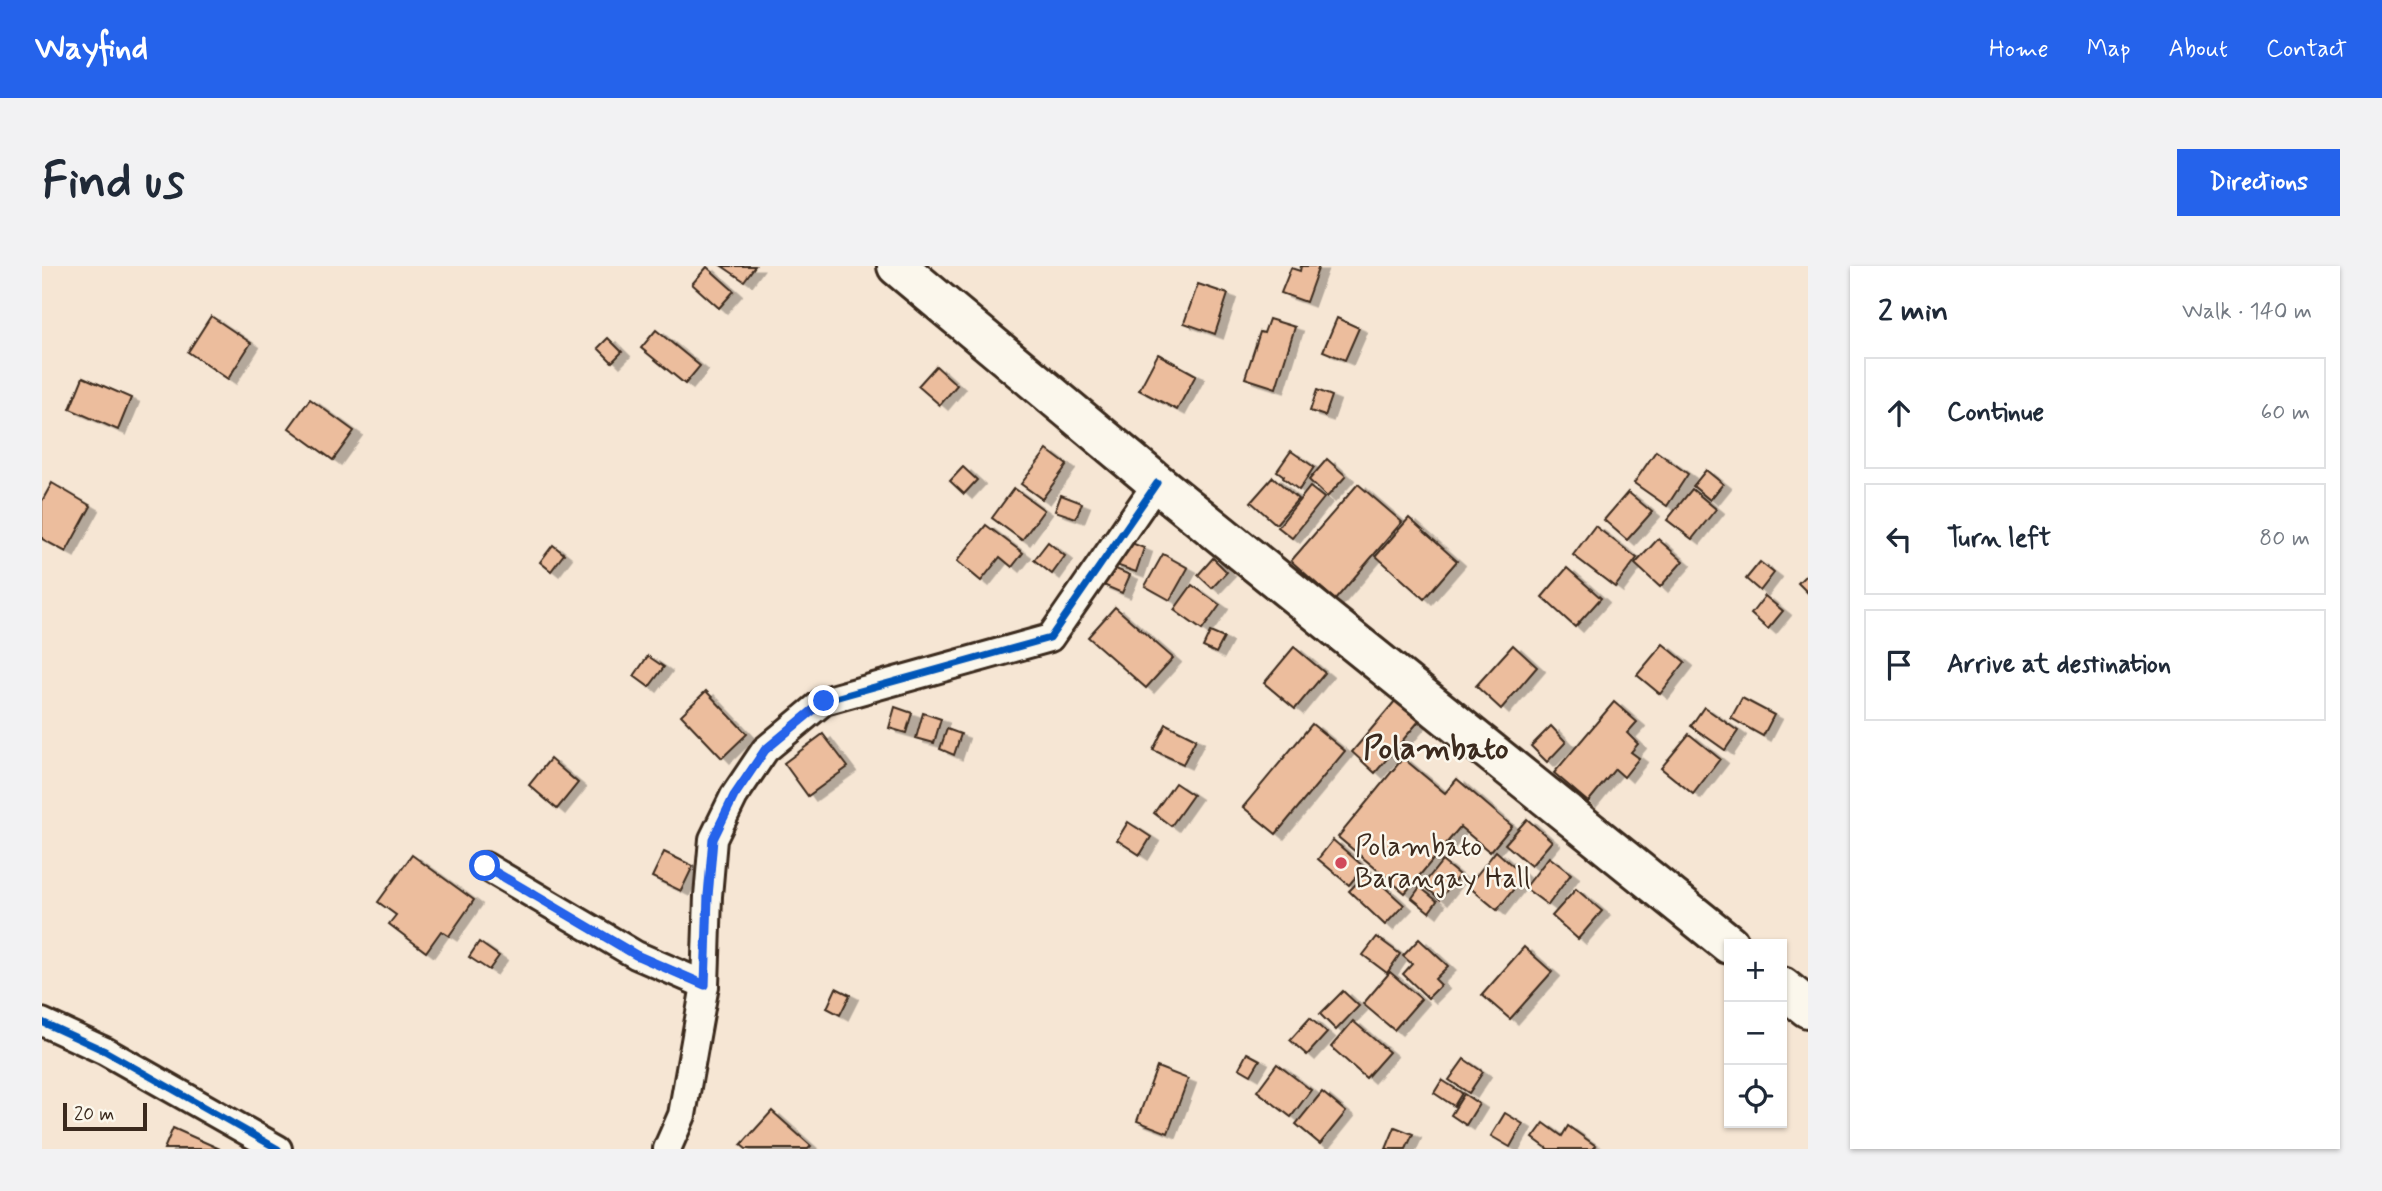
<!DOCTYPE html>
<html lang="en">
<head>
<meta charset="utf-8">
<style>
	:root { --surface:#fff; --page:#f2f2f3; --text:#1f2937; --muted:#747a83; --line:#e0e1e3; --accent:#2563eb }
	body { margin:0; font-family:Mynerve,sans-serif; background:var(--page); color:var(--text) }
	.controls { position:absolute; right:21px; bottom:21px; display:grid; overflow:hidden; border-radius:0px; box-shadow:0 2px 5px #0004 }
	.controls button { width:63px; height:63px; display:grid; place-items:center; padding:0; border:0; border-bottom:2px solid var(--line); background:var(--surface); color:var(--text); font:35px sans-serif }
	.scale { position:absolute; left:21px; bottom:18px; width:84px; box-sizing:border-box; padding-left:7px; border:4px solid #3b2a1e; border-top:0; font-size:19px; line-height:24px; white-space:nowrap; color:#3b2a1e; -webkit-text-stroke:5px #fbf7ec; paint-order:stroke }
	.stop { position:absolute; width:21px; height:21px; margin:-16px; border:5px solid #2563eb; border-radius:50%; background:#fff }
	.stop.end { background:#2563eb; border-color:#fff; box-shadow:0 2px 7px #0008 }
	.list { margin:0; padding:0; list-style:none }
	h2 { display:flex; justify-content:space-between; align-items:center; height:91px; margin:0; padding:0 28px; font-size:30px }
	h2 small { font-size:23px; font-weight:400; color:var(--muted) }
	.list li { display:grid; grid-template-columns:46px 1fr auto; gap:21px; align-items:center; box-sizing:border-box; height:112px; margin:0 14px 14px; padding:0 14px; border:2px solid var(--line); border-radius:0px }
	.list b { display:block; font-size:26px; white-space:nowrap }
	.list em { font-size:23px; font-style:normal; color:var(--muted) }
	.icon { flex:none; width:38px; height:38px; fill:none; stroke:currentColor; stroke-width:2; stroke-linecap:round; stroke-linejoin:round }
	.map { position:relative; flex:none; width:1766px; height:883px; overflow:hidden; border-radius:0px }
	header { display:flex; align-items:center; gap:42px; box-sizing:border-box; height:98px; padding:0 35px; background:var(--accent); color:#fff }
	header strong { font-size:33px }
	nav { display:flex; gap:38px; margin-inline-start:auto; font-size:24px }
	.intro { display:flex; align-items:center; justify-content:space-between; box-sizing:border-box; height:168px; padding:0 42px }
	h1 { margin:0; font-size:49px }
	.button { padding:18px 32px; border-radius:0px; background:var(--accent); color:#fff; font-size:24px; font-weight:700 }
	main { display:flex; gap:42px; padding:0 42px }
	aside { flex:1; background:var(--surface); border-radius:0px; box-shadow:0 2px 5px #0004 }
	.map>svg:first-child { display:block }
	.building { fill:#ecbd9d; stroke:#3b2a1e; stroke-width:2; filter:url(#shadow) }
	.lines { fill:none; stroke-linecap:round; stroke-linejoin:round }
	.street-casing { stroke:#3b2a1e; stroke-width:32 }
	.highway-casing { stroke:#3b2a1e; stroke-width:44 }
	.street { stroke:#fbf7ec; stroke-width:26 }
	.highway { stroke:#fbf7ec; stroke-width:38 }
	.cycleway-casing { stroke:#fbf7ec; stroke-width:11 }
	.cycleway { stroke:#0057b8; stroke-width:7 }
	.route { stroke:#2563eb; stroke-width:9 }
	.poi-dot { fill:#d1495b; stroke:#fbf7ec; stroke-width:2.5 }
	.labels { text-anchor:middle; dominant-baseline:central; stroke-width:5; stroke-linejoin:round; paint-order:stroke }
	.poi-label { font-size:28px; fill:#3b2a1e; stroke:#fbf7ec; text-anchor:start }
	.quarter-label { font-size:32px; font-weight:bold; fill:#3b2a1e; stroke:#fbf7ec }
</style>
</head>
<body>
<header>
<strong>Wayfind</strong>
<nav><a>Home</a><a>Map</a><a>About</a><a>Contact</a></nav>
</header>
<div class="intro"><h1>Find us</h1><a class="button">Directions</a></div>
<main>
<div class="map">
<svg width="1766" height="883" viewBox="0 0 1766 883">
	<defs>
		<filter id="shadow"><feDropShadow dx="8" dy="4.5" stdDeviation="0" flood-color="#0004"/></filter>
	</defs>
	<rect width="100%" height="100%" fill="#f6e6d4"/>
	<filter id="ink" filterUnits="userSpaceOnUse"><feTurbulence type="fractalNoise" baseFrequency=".0143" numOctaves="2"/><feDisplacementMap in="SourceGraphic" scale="14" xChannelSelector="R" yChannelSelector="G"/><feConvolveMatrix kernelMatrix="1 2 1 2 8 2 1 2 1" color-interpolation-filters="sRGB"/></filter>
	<g filter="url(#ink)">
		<g class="building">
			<polygon points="680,0 713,0 702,15"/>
			<polygon points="1259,0 1277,0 1264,36 1239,27 1249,2 1258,5"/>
			<polygon points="665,1 692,25 677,42 650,18"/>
			<polygon points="1156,18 1186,28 1173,68 1142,57"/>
			<polygon points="169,50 209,77 186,113 146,86"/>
			<polygon points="1295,52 1317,62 1303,94 1281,85"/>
			<polygon points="1227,53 1253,61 1234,122 1203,112 1218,66 1222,67"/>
			<polygon points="614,64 658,100 643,118 599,82"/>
			<polygon points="566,72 580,86 570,96 556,82"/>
			<polygon points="1116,88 1154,109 1135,144 1097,124"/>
			<polygon points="894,100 915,119 898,139 876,120"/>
			<polygon points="41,111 89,132 76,164 28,143"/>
			<polygon points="1275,124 1290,130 1283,150 1268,145"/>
			<polygon points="268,133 312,165 291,194 247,162"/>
			<polygon points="1005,184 1025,199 1000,233 979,218"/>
			<polygon points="1249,185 1272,201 1257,224 1241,212 1242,210 1235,205"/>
			<polygon points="1614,185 1646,208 1625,240 1592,217"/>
			<polygon points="1285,193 1304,210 1285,231 1267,214"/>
			<polygon points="921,201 935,214 922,228 908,215"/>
			<polygon points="1664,204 1681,218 1668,234 1651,220"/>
			<polygon points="1231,211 1256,233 1234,258 1209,236"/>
			<polygon points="10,217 49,240 24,286 0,273 0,235"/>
			<polygon points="1316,218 1360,256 1293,334 1249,295"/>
			<polygon points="1268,221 1282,232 1250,272 1236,261"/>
			<polygon points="972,222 1002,244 980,274 950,252"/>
			<polygon points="1650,223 1674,243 1650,273 1625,254"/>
			<polygon points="1586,226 1610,246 1585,274 1562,254"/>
			<polygon points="1019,229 1040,237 1034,252 1013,245"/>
			<polygon points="1367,252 1415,295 1382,333 1334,290"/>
			<polygon points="944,259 981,287 970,301 958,291 939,315 915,295"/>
			<polygon points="1553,260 1595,292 1573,321 1531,289"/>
			<polygon points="1080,273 1102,282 1094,306 1071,298"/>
			<polygon points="1616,273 1641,295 1618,321 1593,298"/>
			<polygon points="1006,276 1023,290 1010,308 992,294"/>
			<polygon points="511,279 522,288 509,305 498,296"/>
			<polygon points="1121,288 1146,302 1128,334 1103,320"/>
			<polygon points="1171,292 1185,306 1170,322 1156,309"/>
			<polygon points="1718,296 1732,307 1718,325 1704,313"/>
			<polygon points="1067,300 1088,309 1080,327 1059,318"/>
			<polygon points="1525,302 1559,332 1533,361 1500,331"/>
			<polygon points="1766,307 1766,327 1756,317"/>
			<polygon points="1150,319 1178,339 1160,364 1132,344"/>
			<polygon points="1723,330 1741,345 1726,363 1709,348"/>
			<polygon points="1073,341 1131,392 1104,422 1046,371"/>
			<polygon points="1168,366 1182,372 1174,387 1161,381"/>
			<polygon points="1621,378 1643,396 1618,428 1595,409"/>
			<polygon points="1471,379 1495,401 1459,443 1434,420"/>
			<polygon points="1252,381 1283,407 1253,443 1222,417"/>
			<polygon points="606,390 622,401 607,421 592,410"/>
			<polygon points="664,425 705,468 680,492 639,449"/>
			<polygon points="1700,432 1732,449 1721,470 1689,452"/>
			<polygon points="1353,435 1377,455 1333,507 1310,486"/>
			<polygon points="1572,436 1595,456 1585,467 1596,478 1589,486 1597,492 1582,511 1573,503 1546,536 1512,507"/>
			<polygon points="853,441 870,447 864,467 847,462"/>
			<polygon points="1662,441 1696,465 1683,484 1649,460"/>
			<polygon points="881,447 899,453 892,477 874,472"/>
			<polygon points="1124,458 1154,473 1141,498 1111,484"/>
			<polygon points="1270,458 1303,485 1234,568 1201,541"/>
			<polygon points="1509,460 1524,476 1505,496 1489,480"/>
			<polygon points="905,463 919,468 912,489 898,483"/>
			<polygon points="781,468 806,501 766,530 742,497"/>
			<polygon points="1647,468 1678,493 1651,528 1619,502"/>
			<polygon points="1361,492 1403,527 1415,513 1470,560 1448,586 1418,561 1363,627 1296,571"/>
			<polygon points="508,493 536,517 515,543 487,519"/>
			<polygon points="1133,517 1151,529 1129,560 1112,547"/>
			<polygon points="1485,553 1510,575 1489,600 1463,578"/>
			<polygon points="1086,556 1109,571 1098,589 1075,574"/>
			<polygon points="1291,574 1322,601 1307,619 1276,593"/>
			<polygon points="1454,585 1482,610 1455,644 1426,620"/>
			<polygon points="622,586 651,600 639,625 610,611"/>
			<polygon points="370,589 432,634 407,670 399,665 384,686 347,658 354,649 336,636"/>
			<polygon points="1507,591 1529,608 1506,639 1483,622"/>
			<polygon points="1400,595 1417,609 1398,633 1381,619"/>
			<polygon points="1326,606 1362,639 1343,659 1307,625"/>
			<polygon points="1378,621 1395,635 1387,646 1370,632"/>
			<polygon points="1534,623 1560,645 1536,673 1510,650"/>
			<polygon points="1335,671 1358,688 1345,707 1321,689"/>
			<polygon points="1377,673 1406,700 1393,713 1399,719 1386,732 1361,708 1370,698 1361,690"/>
			<polygon points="437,676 457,690 447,704 427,691"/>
			<polygon points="1482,681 1510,706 1468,753 1440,729"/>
			<polygon points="1348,706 1379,733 1352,764 1321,738"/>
			<polygon points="794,722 808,729 798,749 785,742"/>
			<polygon points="1301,725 1317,740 1294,764 1278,748"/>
			<polygon points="1268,752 1285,767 1265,789 1248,774"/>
			<polygon points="1311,755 1347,786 1324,812 1289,781"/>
			<polygon points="1205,787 1218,794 1209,809 1197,802"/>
			<polygon points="1422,793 1441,806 1427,827 1407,814"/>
			<polygon points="1235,798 1269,824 1249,851 1215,825"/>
			<polygon points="1115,801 1146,813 1126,867 1095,855"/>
			<polygon points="1400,814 1420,827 1412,840 1392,827"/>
			<polygon points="1280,826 1304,846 1278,878 1254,858"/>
			<polygon points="1422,828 1437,838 1424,859 1409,849"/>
			<polygon points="730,845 769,880 766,883 704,883 699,879"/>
			<polygon points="1463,847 1481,858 1468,881 1449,870"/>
			<polygon points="1502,857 1520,870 1526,860 1554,880 1551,883 1506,883 1491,872"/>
			<polygon points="1353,861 1371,868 1364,883 1344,883"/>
			<polygon points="131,862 178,883 122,883"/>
		</g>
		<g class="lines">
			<g class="street-casing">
				<g id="street">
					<polyline points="443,600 594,689 663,719 666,630 671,573 692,530 723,484 782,435 1008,372 1115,217"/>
					<polyline points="0,756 63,785 236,883"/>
					<polyline points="625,883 640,849 663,719"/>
				</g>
			</g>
			<g class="highway-casing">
				<g id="highway">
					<polyline points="855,0 1115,217 1687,678"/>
					<polyline points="1740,721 1766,742"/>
				</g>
			</g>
			<use href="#street" class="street"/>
			<use href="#highway" class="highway"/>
			<g class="cycleway-casing">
				<g id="cycleway">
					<polyline points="443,600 594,689 663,719 666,630 671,573 692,530 723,484 782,435 1008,372 1115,217"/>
					<polyline points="0,756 63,785 236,883"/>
				</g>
			</g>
			<use href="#cycleway" class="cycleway"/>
		</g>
	</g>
	<g class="lines" filter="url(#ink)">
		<polyline class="route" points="443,600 594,689 663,719 666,630 671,573 692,530 723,484 782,435"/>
	</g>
	<circle class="poi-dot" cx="1299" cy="597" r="7"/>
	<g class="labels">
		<g class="poi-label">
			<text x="1313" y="581">Polambato<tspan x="1313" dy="32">Barangay Hall</tspan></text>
		</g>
		<g class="quarter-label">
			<text x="1394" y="483">Polambato</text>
		</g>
	</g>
</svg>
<div class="controls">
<button>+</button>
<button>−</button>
<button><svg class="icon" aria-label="locate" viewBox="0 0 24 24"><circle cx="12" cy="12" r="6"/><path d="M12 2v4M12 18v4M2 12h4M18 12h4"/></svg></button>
</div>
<div class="scale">20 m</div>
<div class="stop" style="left:443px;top:600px"></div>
<div class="stop end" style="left:782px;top:435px"></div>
</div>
<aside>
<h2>2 min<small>Walk · 140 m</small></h2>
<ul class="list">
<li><svg class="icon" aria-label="ahead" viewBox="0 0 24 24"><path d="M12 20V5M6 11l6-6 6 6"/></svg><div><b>Continue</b></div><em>60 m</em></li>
<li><svg class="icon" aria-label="left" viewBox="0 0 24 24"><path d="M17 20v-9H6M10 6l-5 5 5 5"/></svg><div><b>Turn left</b></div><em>80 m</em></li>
<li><svg class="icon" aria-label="arrive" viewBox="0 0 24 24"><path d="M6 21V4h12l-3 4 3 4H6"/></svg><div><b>Arrive at destination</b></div></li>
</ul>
</aside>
</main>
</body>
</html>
